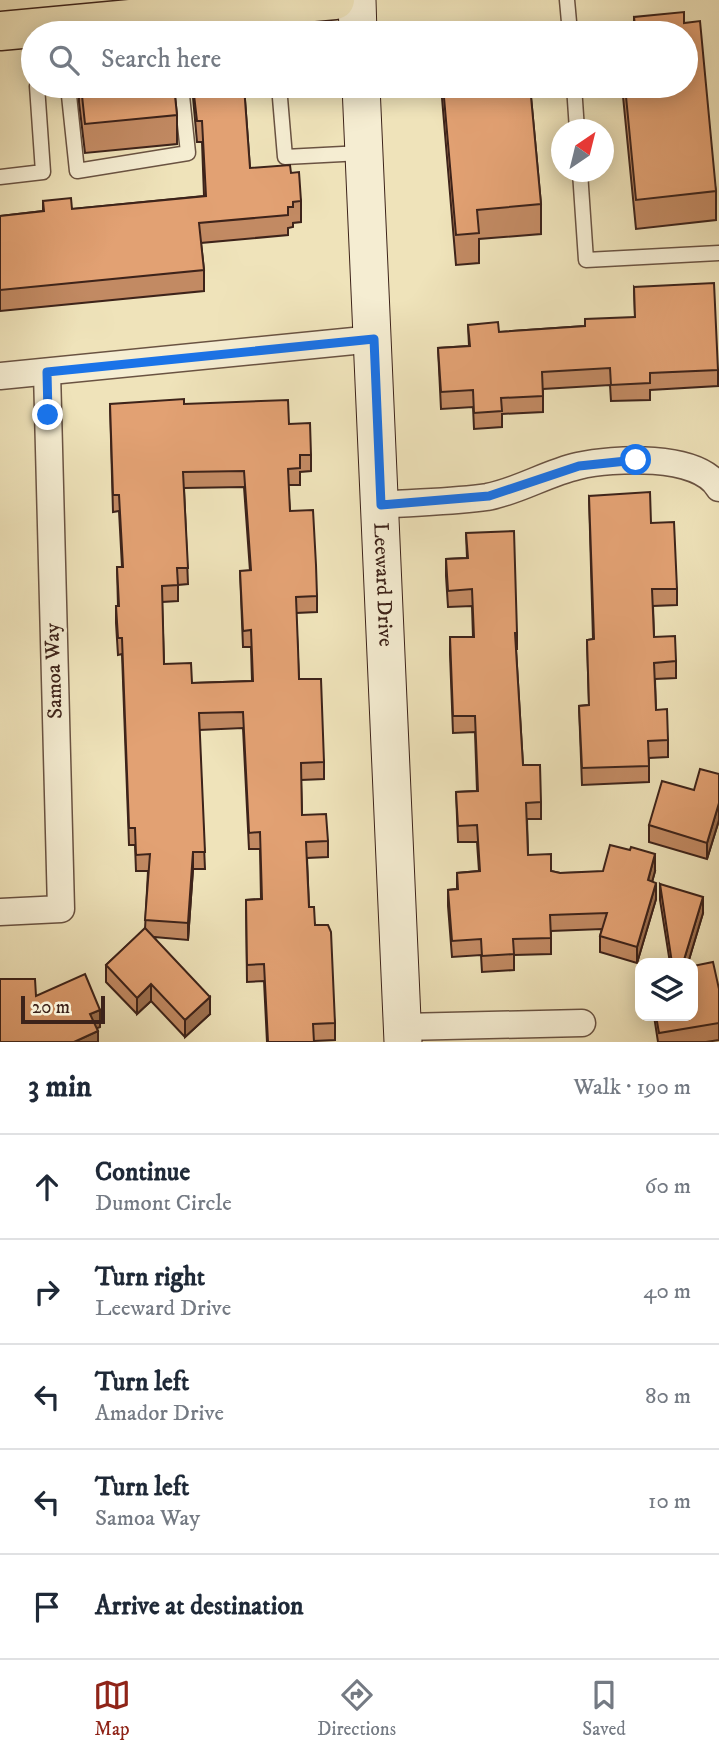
<!DOCTYPE html>
<html lang="en">
<head>
<meta charset="utf-8">
<style>
	:root { --surface:#fff; --page:#f2f2f3; --text:#1f2937; --muted:#747a83; --line:#e0e1e3; --accent:#8f2418 }
	body { margin:0; font-family:"IM FELL DW Pica",serif; background:var(--page); color:var(--text) }
	.controls { position:absolute; right:21px; bottom:21px; display:grid; overflow:hidden; border-radius:14px; box-shadow:0 4px 18px #0003 }
	.controls button { width:63px; height:63px; display:grid; place-items:center; padding:0; border:0; border-bottom:2px solid var(--line); background:var(--surface); color:var(--text); font:35px sans-serif }
	.compass { position:absolute; left:551px; top:119px; width:63px; height:63px; border-radius:50%; background:var(--surface); box-shadow:0 4px 18px #0003; rotate:35deg }
	.scale { position:absolute; left:21px; bottom:18px; width:84px; box-sizing:border-box; padding-left:7px; border:4px solid #3d231a; border-top:0; font-size:19px; line-height:24px; white-space:nowrap; color:#3d231a; -webkit-text-stroke:5px #f5edd2; paint-order:stroke }
	.stop { position:absolute; width:21px; height:21px; margin:-16px; border:5px solid #1a73e8; border-radius:50%; background:#fff }
	.stop.end { background:#1a73e8; border-color:#fff; box-shadow:0 2px 7px #0008 }
	.list { margin:0; padding:0; list-style:none }
	h2 { display:flex; justify-content:space-between; align-items:center; height:91px; margin:0; padding:0 28px; font-size:30px }
	h2 small { font-size:23px; font-weight:400; color:var(--muted) }
	.list li { display:grid; grid-template-columns:46px 1fr auto; gap:21px; align-items:center; box-sizing:border-box; height:105px; padding:0 28px; border-top:2px solid var(--line) }
	.list b { display:block; font-size:26px; white-space:nowrap }
	.list p { margin:0; font-size:23px; white-space:nowrap; color:var(--muted) }
	.list em { font-size:23px; font-style:normal; color:var(--muted) }
	.icon { flex:none; width:38px; height:38px; fill:none; stroke:currentColor; stroke-width:2; stroke-linecap:round; stroke-linejoin:round }
	.map { position:relative; flex:none; width:719px; height:1042px; overflow:hidden }
	.search { position:absolute; background:var(--surface); box-shadow:0 4px 18px #0003; left:21px; right:21px; top:21px; height:77px; display:flex; align-items:center; gap:18px; box-sizing:border-box; padding:0 24px; border-radius:38px; color:var(--muted); font-size:26px }
	.sheet { height:616px; background:var(--surface) }
	nav { display:flex; justify-content:space-around; align-items:center; box-sizing:border-box; height:98px; border-top:2px solid var(--line); background:var(--surface); font-size:19px; color:var(--muted) }
	nav a { display:grid; justify-items:center; gap:4px }
	nav .on { color:var(--accent) }
	.map>svg:first-child { display:block }
	.lines { fill:none; stroke-linecap:round; stroke-linejoin:round }
	.lane-casing { stroke:#6a5342; stroke-width:17 }
	.street-casing { stroke:#6a5342; stroke-width:29 }
	.secondary-casing { stroke:#3d231a; stroke-width:39 }
	.primary-casing { stroke:#3d231a; stroke-width:41 }
	.lane { stroke:#f5edd2; stroke-width:14 }
	.street { stroke:#f5edd2; stroke-width:26 }
	.secondary { stroke:#f5edd2; stroke-width:37 }
	.primary { stroke:#efe3ba; stroke-width:38 }
	.wall { fill:#c28a63; stroke:#3d231a; stroke-width:2; fill-rule:evenodd }
	.shaded-wall { fill:#9e7150; stroke:#3d231a; stroke-width:2 }
	.building { fill:#e2a173; stroke:#3d231a; stroke-width:2; fill-rule:evenodd }
	.route { stroke:#1a73e8; stroke-width:9 }
	.labels { text-anchor:middle; dominant-baseline:central; stroke-width:6; stroke-linejoin:round; paint-order:stroke }
	.street-label { font-size:21px; fill:#3d231a; stroke:#f5edd2 }
</style>
</head>
<body>
<div class="map">
<svg width="719" height="1042" viewBox="0 0 719 1042">
	<rect width="100%" height="100%" fill="#efe3ba"/>
	<filter id="stains"><feTurbulence type="fractalNoise" baseFrequency=".00286" numOctaves="4"/><feColorMatrix values="0 0 0 0 .2 0 0 0 0 .09 0 0 0 0 .02 0 0 0 .5 -.17"/></filter>
	<radialGradient id="worn" r=".72"><stop offset=".6" stop-color="#630" stop-opacity="0"/><stop offset="1" stop-color="#630" stop-opacity=".3"/></radialGradient>
	<g class="lines">
		<g class="lane-casing">
			<g id="lane">
				<polyline points="567,0 570,33"/>
				<polyline points="250,9 253,33"/>
				<polyline points="68,86 77,171 188,153 181,86"/>
				<polyline points="279,86 285,157 362,153"/>
				<polyline points="574,86 577,130"/>
				<polyline points="580,172 586,260 719,253"/>
				<polyline points="0,177 43,172 37,86"/>
			</g>
		</g>
		<g class="street-casing">
			<g id="street">
				<polyline points="0,376 374,339"/>
				<path d="M 381,505 C 416,502 453,502 487,497 C 519,491 547,473 578,466 C 613,458 698,453 719,488"/>
				<polyline points="0,912 61,909 47,372"/>
				<polyline points="403,1027 582,1023"/>
			</g>
		</g>
		<g class="secondary-casing">
			<g id="secondary">
				<polyline points="357,0 358,33"/>
				<path id="s1" d="M 361,86 L 403,1042"/>
			</g>
		</g>
		<g class="primary-casing">
			<polyline id="primary" points="0,31 335,0"/>
		</g>
		<use href="#lane" class="lane"/>
		<use href="#street" class="street"/>
		<use href="#secondary" class="secondary"/>
		<use href="#primary" class="primary"/>
	</g>
	<g class="wall">
		<polygon points="634,17 684,23 716,191 716,220 636,229 622,86 686,86 634,26"/>
		<polygon points="79,86 174,86 177,115 177,144 85,153 79,102"/>
		<polygon points="192,86 244,86 250,168 291,173 301,201 301,222 293,223 293,227 288,228 288,235 201,243 204,270 204,291 0,311 0,216 43,211 43,201 72,209 204,196 202,142 197,142"/>
		<polygon points="441,86 530,86 541,204 541,234 479,239 479,263 456,265"/>
		<polygon points="634,287 718,370 718,386 650,390 650,400 611,401 610,385 543,389 543,412 502,414 502,427 474,429 473,407 441,409 438,348 469,346 468,325 499,332 585,326 635,317"/>
		<path d="M 110,404 L 184,404 L 289,424 L 311,455 L 311,471 L 300,472 L 300,485 L 288,485 L 290,511 L 317,596 L 317,612 L 296,613 L 299,679 L 324,762 L 324,779 L 301,780 L 302,815 L 328,841 L 328,857 L 307,858 L 309,907 L 315,925 L 335,1023 L 335,1040 L 314,1041 L 314,1042 L 267,1042 L 264,981 L 247,982 L 246,900 L 261,899 L 260,849 L 249,849 L 243,728 L 199,730 L 205,869 L 193,869 L 188,940 L 154,937 L 210,1014 L 185,1037 L 151,1001 L 137,1014 L 106,982 L 106,965 L 145,929 L 148,871 L 136,871 L 135,845 L 129,845 L 122,654 L 118,655 L 116,623 L 116,606 L 118,606 L 117,567 L 122,567 L 119,511 L 113,512 ZM 244,487 L 250,571 L 240,571 L 243,647 L 251,647 L 252,681 L 192,683 L 164,664 L 162,602 L 178,601 L 178,585 L 188,584 L 184,488 Z"/>
		<polygon points="589,496 651,523 677,589 677,605 653,606 654,637 676,661 676,678 655,679 656,710 668,740 668,757 649,758 649,782 582,785 579,706 589,705 587,640 593,639"/>
		<polygon points="466,533 517,633 517,649 516,649 523,765 541,802 541,819 527,819 528,855 551,871 560,873 655,871 652,882 656,899 637,963 600,952 600,936 602,929 551,931 551,954 514,955 514,970 482,972 481,955 452,957 448,906 448,890 457,889 457,873 479,871 477,842 458,842 456,792 477,791 475,732 453,733 450,654 450,637 473,637 472,606 448,607 446,576 446,559 467,558"/>
		<polygon points="719,774 719,820 707,859 649,842 649,825 694,790"/>
		<polygon points="660,884 703,913 688,963 670,963 660,900"/>
		<polygon points="719,989 719,1040 706,1042 658,1042 654,1016 693,1016"/>
	</g>
	<g class="shaded-wall">
		<polygon points="719,803 719,820 707,859 707,843"/>
		<polygon points="193,852 193,869 188,940 188,923"/>
		<polygon points="655,854 655,871 648,897 648,880"/>
		<polygon points="656,883 656,899 637,963 637,947"/>
		<polygon points="703,897 703,913 688,963 683,963"/>
		<polygon points="151,984 151,1001 137,1014 137,998"/>
		<polygon points="210,997 210,1014 185,1037 185,1020"/>
		<polygon points="100,1010 100,1027 90,1031 90,1014"/>
		<polygon points="98,1031 98,1042 74,1042"/>
	</g>
	<g class="building">
		<polygon points="684,12 684,23 700,21 716,191 636,200 625,86 686,86 686,33 620,33 619,28 635,26 634,17"/>
		<polygon points="81,86 174,86 177,115 85,124"/>
		<polygon points="193,86 244,86 250,168 290,165 291,173 299,172 301,201 293,202 293,207 288,207 288,215 199,223 204,270 0,290 0,216 44,211 43,201 71,198 72,209 206,196 202,121 197,121"/>
		<polygon points="443,86 530,86 541,204 477,210 479,233 456,235"/>
		<polygon points="714,283 718,370 650,373 650,383 611,385 610,368 542,372 543,396 501,398 502,411 474,413 473,390 441,392 438,348 470,346 468,325 498,322 499,332 585,326 585,319 635,317 634,287"/>
		<path d="M 184,399 L 184,404 L 288,400 L 289,424 L 310,423 L 311,455 L 300,455 L 300,468 L 288,469 L 290,511 L 313,510 L 316,565 L 317,596 L 296,597 L 298,648 L 299,679 L 321,679 L 324,762 L 301,763 L 302,815 L 326,814 L 328,841 L 306,842 L 309,907 L 314,907 L 315,925 L 328,925 L 331,932 L 335,1023 L 313,1024 L 314,1042 L 268,1042 L 264,964 L 247,965 L 246,900 L 262,899 L 260,832 L 249,833 L 243,712 L 199,713 L 205,852 L 193,852 L 188,923 L 145,920 L 150,854 L 136,855 L 135,828 L 129,828 L 122,638 L 118,638 L 116,606 L 119,606 L 117,567 L 123,567 L 119,495 L 113,495 L 110,404 ZM 244,471 L 251,570 L 240,571 L 243,631 L 251,630 L 253,681 L 192,683 L 191,663 L 164,664 L 162,586 L 178,585 L 177,568 L 188,568 L 183,472 Z"/>
		<polygon points="650,492 651,523 674,522 677,589 652,589 654,637 675,636 676,661 654,663 656,710 667,709 668,740 648,741 649,766 582,768 579,706 589,705 587,640 594,639 589,496"/>
		<polygon points="514,531 517,633 515,633 523,765 540,765 541,802 526,803 528,855 551,854 551,871 560,873 603,871 610,845 630,850 631,847 655,854 648,880 656,883 637,947 600,936 607,913 550,915 551,938 513,939 514,954 482,956 481,939 452,941 448,890 458,889 457,873 480,871 477,825 458,826 456,792 478,791 475,716 453,716 450,637 474,637 472,589 448,591 446,559 468,558 466,533"/>
		<polygon points="700,769 719,774 719,803 707,843 649,825 662,781 694,790"/>
		<polygon points="660,884 703,897 683,963 672,963"/>
		<polygon points="145,928 210,997 185,1020 151,984 137,998 106,965"/>
		<polygon points="713,962 719,989 719,1023 659,1033 656,1016 693,1016 693,966"/>
		<polygon points="85,974 100,1010 90,1014 98,1031 74,1042 0,1042 0,979 35,979 36,996"/>
	</g>
	<g class="lines">
		<polyline class="route" points="48,415 47,372 374,339 381,505 489,496 579,466 636,460"/>
	</g>
	<g class="labels">
		<g class="street-label">
			<text stroke="none"><textPath href="#s1" startOffset="499">Leeward Drive</textPath></text>
			<text transform="translate(54 671) rotate(-92)">Samoa Way</text>
		</g>
	</g>
	<rect width="100%" height="100%" filter="url(#stains)"/>
	<rect width="100%" height="100%" fill="url(#worn)"/>
</svg>
<div class="controls">
<button><svg class="icon" aria-label="layers" viewBox="0 0 24 24"><path d="M12 4l9 5-9 5-9-5zM3 14l9 5 9-5"/></svg></button>
</div>
<svg class="compass" viewBox="-18 -18 36 36"><path d="M0-13l5 13h-10z" fill="#e53935"/><path d="M0 13l5-13h-10z" fill="#747a83"/></svg>
<div class="scale">20 m</div>
<div class="stop" style="left:636px;top:460px"></div>
<div class="stop end" style="left:48px;top:415px"></div>
<div class="search"><svg class="icon" aria-label="search" viewBox="0 0 24 24"><circle cx="10" cy="10" r="6"/><path d="M15 15l6 6"/></svg>Search here</div>
</div>
<section class="sheet">
<h2>3 min<small>Walk · 190 m</small></h2>
<ul class="list">
<li><svg class="icon" aria-label="ahead" viewBox="0 0 24 24"><path d="M12 20V5M6 11l6-6 6 6"/></svg><div><b>Continue</b><p>Dumont Circle</p></div><em>60 m</em></li>
<li><svg class="icon" aria-label="right" viewBox="0 0 24 24"><path d="M7 20v-9h11M14 6l5 5-5 5"/></svg><div><b>Turn right</b><p>Leeward Drive</p></div><em>40 m</em></li>
<li><svg class="icon" aria-label="left" viewBox="0 0 24 24"><path d="M17 20v-9H6M10 6l-5 5 5 5"/></svg><div><b>Turn left</b><p>Amador Drive</p></div><em>80 m</em></li>
<li><svg class="icon" aria-label="left" viewBox="0 0 24 24"><path d="M17 20v-9H6M10 6l-5 5 5 5"/></svg><div><b>Turn left</b><p>Samoa Way</p></div><em>10 m</em></li>
<li><svg class="icon" aria-label="arrive" viewBox="0 0 24 24"><path d="M6 21V4h12l-3 4 3 4H6"/></svg><div><b>Arrive at destination</b></div></li>
</ul>
</section>
<nav>
<a class="on"><svg class="icon" aria-label="map" viewBox="0 0 24 24"><path d="M3 6l6-2 6 2 6-2v14l-6 2-6-2-6 2zM9 4v14M15 6v14"/></svg>Map</a>
<a><svg class="icon" aria-label="directions" viewBox="0 0 24 24"><path d="M12 3l9 9-9 9-9-9zM9 14v-3h6M13 9l2 2-2 2"/></svg>Directions</a>
<a><svg class="icon" aria-label="saved" viewBox="0 0 24 24"><path d="M7 4h10v16l-5-4-5 4z"/></svg>Saved</a>
</nav>
</body>
</html>
